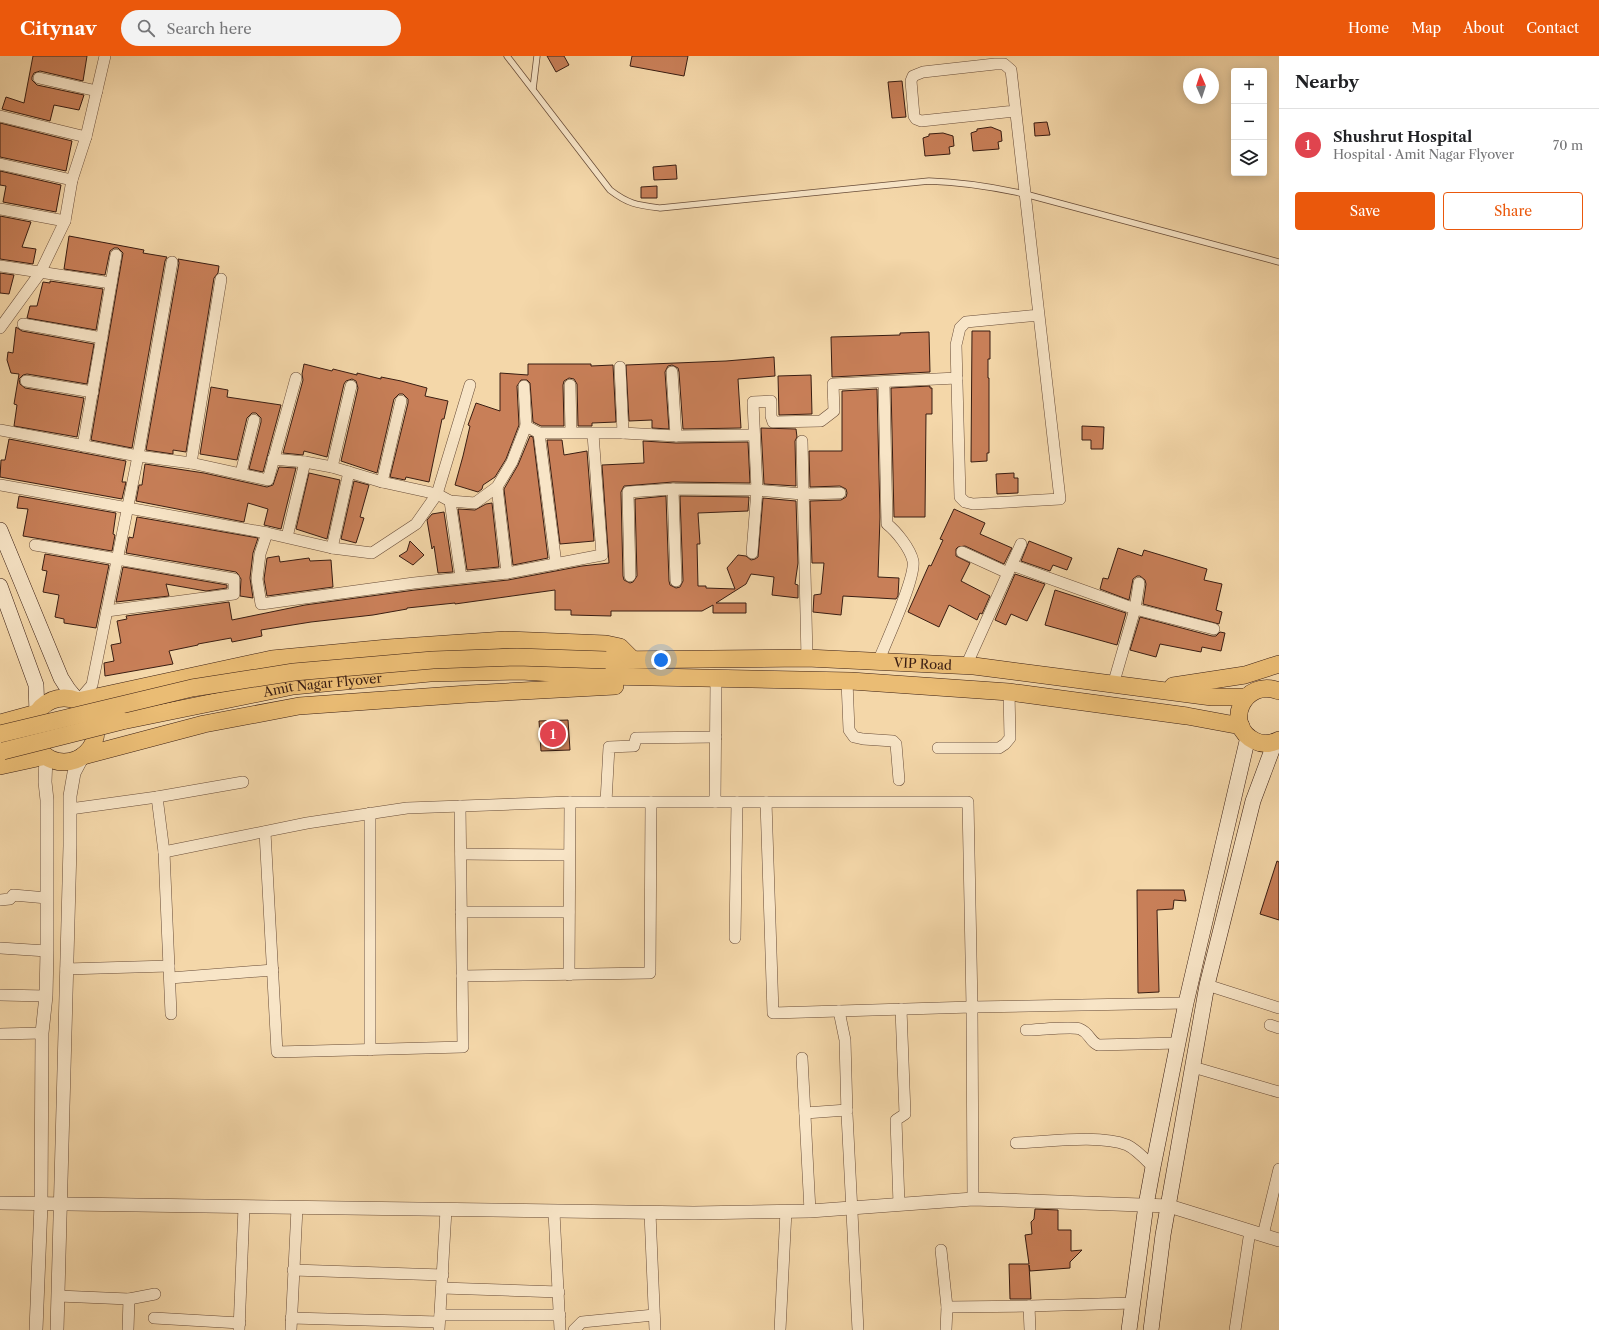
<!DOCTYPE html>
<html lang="en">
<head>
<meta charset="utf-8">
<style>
	:root { --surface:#fff; --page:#f2f2f2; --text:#202124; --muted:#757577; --line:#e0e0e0; --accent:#ea580c }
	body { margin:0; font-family:"Libre Caslon Text",serif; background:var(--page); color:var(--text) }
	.controls { position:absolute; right:12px; top:12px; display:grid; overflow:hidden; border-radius:4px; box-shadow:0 2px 10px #0003 }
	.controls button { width:36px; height:36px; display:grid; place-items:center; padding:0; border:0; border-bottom:1px solid var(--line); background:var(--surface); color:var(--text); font:20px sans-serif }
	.compass { position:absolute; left:1183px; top:12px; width:36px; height:36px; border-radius:50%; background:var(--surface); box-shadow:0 2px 10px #0003; rotate:357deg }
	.you { position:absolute; left:661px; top:604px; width:14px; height:14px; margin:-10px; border:3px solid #fff; border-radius:50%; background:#1a73e8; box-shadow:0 0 0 6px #1a73e833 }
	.badge { display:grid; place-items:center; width:26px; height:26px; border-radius:50%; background:var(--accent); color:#fff; font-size:13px; font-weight:700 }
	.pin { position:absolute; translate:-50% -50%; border:2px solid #fff; box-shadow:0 1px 4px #0006 }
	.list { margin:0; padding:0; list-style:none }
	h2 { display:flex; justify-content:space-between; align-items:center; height:52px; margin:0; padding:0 16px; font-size:17px }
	h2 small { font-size:13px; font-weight:400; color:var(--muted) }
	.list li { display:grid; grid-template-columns:26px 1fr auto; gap:12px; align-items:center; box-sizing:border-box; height:72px; padding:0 16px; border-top:1px solid var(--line) }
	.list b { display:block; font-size:15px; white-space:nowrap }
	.list p { margin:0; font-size:13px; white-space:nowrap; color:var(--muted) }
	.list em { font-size:13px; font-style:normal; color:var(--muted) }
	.actions { display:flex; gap:8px; padding:12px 16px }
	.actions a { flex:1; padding:9px 0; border:1px solid var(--accent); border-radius:4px; text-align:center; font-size:14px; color:var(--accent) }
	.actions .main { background:var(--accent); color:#fff }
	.icon { flex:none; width:22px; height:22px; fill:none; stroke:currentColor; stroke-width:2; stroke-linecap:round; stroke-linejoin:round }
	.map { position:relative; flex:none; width:1279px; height:1274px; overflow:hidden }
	header { display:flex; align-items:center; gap:24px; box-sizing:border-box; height:56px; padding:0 20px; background:var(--accent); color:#fff }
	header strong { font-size:19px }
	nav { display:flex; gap:22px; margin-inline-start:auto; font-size:14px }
	.search { width:280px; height:36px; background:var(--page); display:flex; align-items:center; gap:10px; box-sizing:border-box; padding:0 14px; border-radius:22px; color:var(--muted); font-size:15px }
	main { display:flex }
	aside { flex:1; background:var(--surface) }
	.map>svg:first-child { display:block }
	.building { fill:#c87f58; stroke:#391d12 }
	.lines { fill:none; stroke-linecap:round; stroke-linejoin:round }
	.service-casing { stroke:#684c38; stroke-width:7 }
	.minor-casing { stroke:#684c38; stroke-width:12 }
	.tertiary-casing { stroke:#684c38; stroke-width:14 }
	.secondary-casing { stroke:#391d12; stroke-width:16 }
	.primary-casing { stroke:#391d12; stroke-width:18 }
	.service { stroke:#f8e5c7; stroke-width:5.5 }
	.minor { stroke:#f8e5c7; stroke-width:11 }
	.tertiary { stroke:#f8e5c7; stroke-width:13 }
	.secondary { stroke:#f8e5c7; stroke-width:15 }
	.primary { stroke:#eabc74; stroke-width:17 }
	.primary-bridge-casing { stroke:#391d12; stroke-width:18; stroke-linecap:butt }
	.primary-bridge { stroke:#eabc74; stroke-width:17 }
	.labels { text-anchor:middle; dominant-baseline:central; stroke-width:3.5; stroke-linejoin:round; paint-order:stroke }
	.street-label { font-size:13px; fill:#391d12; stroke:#f8e5c7 }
</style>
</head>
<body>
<header>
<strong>Citynav</strong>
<div class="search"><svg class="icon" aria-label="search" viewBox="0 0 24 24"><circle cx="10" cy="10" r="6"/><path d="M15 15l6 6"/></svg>Search here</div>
<nav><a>Home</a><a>Map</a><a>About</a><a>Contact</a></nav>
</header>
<main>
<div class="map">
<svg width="1279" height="1274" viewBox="0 0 1279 1274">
	<rect width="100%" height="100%" fill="#f4d7a9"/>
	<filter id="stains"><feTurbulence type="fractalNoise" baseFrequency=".005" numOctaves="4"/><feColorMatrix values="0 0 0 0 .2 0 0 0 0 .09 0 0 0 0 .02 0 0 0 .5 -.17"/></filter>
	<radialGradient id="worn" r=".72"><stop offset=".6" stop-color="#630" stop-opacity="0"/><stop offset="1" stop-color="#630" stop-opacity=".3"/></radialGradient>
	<g class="building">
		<polygon points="33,0 87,0 83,25 40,15 34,17 32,21 32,24 37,29 84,39 79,54 54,49 50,65 2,53 6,41 24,47"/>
		<polygon points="547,0 564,0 569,9 556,16"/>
		<polygon points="632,0 688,0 684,20 630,10"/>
		<polygon points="902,25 906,61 892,62 888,26"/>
		<polygon points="1047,66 1050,79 1035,80 1034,67"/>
		<polygon points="0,67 72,85 66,115 0,101"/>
		<polygon points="991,71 1001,75 1002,85 998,86 999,93 973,95 971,77 977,75 977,73"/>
		<polygon points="943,77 953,80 954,90 949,91 950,98 925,100 923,82 929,80 929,78"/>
		<polygon points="676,109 677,123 654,124 653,111"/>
		<polygon points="0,115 61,129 56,156 3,146 6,130 0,129"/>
		<polygon points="657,130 657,142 641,142 641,131"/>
		<polygon points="0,160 31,166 22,191 36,193 33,208 0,203"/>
		<polygon points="69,180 144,194 143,197 167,201 165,205 132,392 91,384 123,197 118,192 114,192 110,195 105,219 64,213"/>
		<polygon points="178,203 219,210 218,217 214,222 186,396 173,394 173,398 146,394 179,207"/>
		<polygon points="0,217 14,219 9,238 0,237"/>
		<polygon points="50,225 103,233 96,274 27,262 30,250 37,250 43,226 50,227"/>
		<polygon points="16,271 22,275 94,288 87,328 27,318 23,319 19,323 20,328 25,332 84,342 77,381 14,370 17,349 14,348 19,318 11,317 7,304 8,296 13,297"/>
		<polygon points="972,275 990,275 990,303 988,303 988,322 989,322 989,397 987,397 987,405 971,406"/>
		<polygon points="929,276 930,316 832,321 831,281 900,279 900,277"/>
		<polygon points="774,301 775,320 738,323 741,372 683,373 679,316 678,312 672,309 668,310 665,316 669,373 652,372 652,364 629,365 626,309 726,305"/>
		<polygon points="304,308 332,315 333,313 357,319 357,317 381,323 381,321 401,325 427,332 425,340 448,345 444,363 442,363 429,426 406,421 405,424 390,421 408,347 408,343 403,338 399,338 394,343 377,417 341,405 358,332 356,325 352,323 346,325 344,328 327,401 304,395 303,399 283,397 303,324 302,318"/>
		<polygon points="528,308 591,308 591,310 613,309 616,366 592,367 592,370 578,370 577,328 574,323 569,322 564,325 563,329 564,370 541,370 533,366 530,327 527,324 521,324 517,330 519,369 506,403 495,421 483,429 482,433 478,436 455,429 463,400 470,370 468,369 476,347 500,355 500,317 528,319"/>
		<polygon points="811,319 812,358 779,359 778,320"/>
		<polygon points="930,330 930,332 932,332 932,358 926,358 925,461 894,461 891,332"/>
		<polygon points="211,331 228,334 227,341 281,349 263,416 249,413 261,366 261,362 256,357 252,357 247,362 237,404 200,398"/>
		<polygon points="877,333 880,461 878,521 899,522 898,540 896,543 843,540 841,559 813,556 814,539 821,538 824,507 812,507 810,445 841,444 846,441 847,437 846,433 840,430 810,431 809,395 842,395 842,335"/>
		<polygon points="1082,370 1104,371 1103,393 1091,393 1091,384 1082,384"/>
		<polygon points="761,372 796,373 797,381 795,385 796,430 764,428"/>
		<polygon points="530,380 533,381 548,502 513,509 504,433 518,409"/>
		<polygon points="9,383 126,405 122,426 126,426 122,443 0,421 1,404 5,404"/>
		<polygon points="547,384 562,384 564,399 587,395 594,485 560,488"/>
		<polygon points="643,385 676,387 748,386 750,427 673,426 624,430 621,436 623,520 624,524 630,527 633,526 637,520 635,443 666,440 669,525 670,529 676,532 680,531 683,525 680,440 749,441 748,455 698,457 700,488 697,488 698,530 706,530 706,532 735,533 727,512 738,499 746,500 751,504 755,503 758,501 763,442 796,445 798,507 795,528 798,529 798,542 772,539 774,521 751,518 746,528 716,547 746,547 746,557 713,557 713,549 702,555 611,555 611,560 571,559 571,554 555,554 555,534 455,548 455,547 407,552 407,553 373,559 311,566 261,574 262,580 232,586 231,582 198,588 198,589 169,595 173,608 105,620 104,607 114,605 111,589 121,587 117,565 127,563 126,560 229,546 232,564 305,549 415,534 508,524 582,510 609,507 602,409 644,407"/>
		<polygon points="145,408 204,417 267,431 273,429 279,411 296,412 281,473 264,469 268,453 248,447 244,466 136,445 139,429 142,429"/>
		<polygon points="309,417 340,424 327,483 296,473"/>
		<polygon points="1014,417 1014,422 1018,422 1018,437 997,438 996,418"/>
		<polygon points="354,425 369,429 360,461 364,462 356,487 341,483"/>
		<polygon points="19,440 116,457 113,478 115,479 112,495 23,480 28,453 17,452"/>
		<polygon points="492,447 499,511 467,514 458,453 475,454 486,448"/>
		<polygon points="954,453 985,467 980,478 1012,492 1004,508 965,490 958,491 956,493 956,500 970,507 961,525 990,540 982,558 980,557 977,564 949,549 939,571 908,556 929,509 931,510 943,484 940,483"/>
		<polygon points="444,456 453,516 438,517 434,490 432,493 427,464 432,458"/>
		<polygon points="137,461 258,482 253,497 250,522 253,542 240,540 241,523 238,518 236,516 126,497 129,481 133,482"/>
		<polygon points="410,485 424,499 413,509 399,500 407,495"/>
		<polygon points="1029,485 1072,502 1067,514 1053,509 1050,515 1021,505"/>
		<polygon points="1118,492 1142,500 1144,494 1207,513 1204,524 1222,528 1216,554 1222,556 1219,568 1143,548 1146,528 1145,524 1140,520 1137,520 1133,523 1129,544 1100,533 1103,522 1108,523"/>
		<polygon points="45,498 109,509 96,572 64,567 64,563 55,561 59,539 43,536 47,515 42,514"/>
		<polygon points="279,500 280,506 309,502 310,505 331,504 333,531 267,540 264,523 267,502"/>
		<polygon points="123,511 227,529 227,532 206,535 166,528 169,540 116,546"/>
		<polygon points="1015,518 1045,528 1027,565 1011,558 1006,569 995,564"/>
		<polygon points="1055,534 1126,557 1117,589 1045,569"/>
		<polygon points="1140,561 1212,580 1216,580 1220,576 1225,577 1221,595 1202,591 1201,596 1160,588 1156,601 1130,594"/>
		<polygon points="568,664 570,694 541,695 539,665"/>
		<polygon points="1277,805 1279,806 1279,864 1260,858"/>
		<polygon points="1137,834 1184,834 1186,845 1174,844 1173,853 1157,854 1159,936 1138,937"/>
		<polygon points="1035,1153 1058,1154 1058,1174 1071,1174 1071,1195 1082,1194 1070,1206 1070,1212 1030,1215 1029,1209 1031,1243 1010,1243 1009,1208 1029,1208 1025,1179 1032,1178 1031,1166 1034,1163"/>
	</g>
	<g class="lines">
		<g class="service-casing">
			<g id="service">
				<path d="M 507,0 L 610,134 C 628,148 637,149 660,152 L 929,125 C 962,126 993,131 1025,138 L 1279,206"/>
				<polyline points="533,33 537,0"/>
			</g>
		</g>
		<g class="minor-casing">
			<g id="minor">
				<polyline points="39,22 97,35"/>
				<polyline points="1015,55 921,65 916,63 914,60 911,25 913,20 923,16 995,8 1004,8 1011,14 1060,443 973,448 965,446 960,441 956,289 960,272 966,266 1039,259"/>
				<polyline points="0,60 86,81"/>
				<polyline points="0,108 72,124"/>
				<polyline points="0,153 65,165"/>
				<polyline points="0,210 111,227"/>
				<polyline points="23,268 102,282"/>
				<polyline points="0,272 40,217 65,165 72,124 86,81 105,0"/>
				<polyline points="620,311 623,377"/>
				<polyline points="672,316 676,380"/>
				<polyline points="26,325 93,336"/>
				<polyline points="470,329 437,438 416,468 372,497 332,492 267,477 260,498 257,523 261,548 414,527 507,517 602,499 593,378"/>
				<polyline points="570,329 571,376"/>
				<polyline points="524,330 526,370"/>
				<polyline points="0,374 138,400 191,407 268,424 296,322"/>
				<polyline points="539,377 556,508"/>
				<polyline points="802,385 807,602"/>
				<polyline points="83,390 116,199"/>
				<polyline points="273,403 305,406 332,411 382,426 437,438 450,445 475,447 497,431 512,406 526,370 539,377 623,377 676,380 754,379"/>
				<polyline points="191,407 221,223"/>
				<polyline points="332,411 351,330"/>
				<polyline points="241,417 254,364"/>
				<polyline points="382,426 401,345"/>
				<polyline points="0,429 267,477"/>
				<polyline points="497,431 507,517"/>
				<polyline points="673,433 676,525"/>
				<polyline points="450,445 461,521"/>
				<polyline points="287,481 305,406"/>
				<polyline points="35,489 234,523 234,538 107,555"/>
				<polyline points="332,492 349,416"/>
				<polyline points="962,496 1008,517"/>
				<polyline points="752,497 757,434 753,346 771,345 771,360 773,366 821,365 834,355 833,328 957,322"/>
				<polyline points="1012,509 1135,553 1214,573"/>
				<polyline points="630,520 628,436 673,433 757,434 802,438 840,437"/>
				<path d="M 878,606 C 886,586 916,522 913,505 C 910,492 896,475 887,468 L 884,327"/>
				<polyline points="966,610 1021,488"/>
				<polyline points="847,625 849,674 854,681 863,683 893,685 896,688 899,724"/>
				<polyline points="1113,629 1135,553 1139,527"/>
				<polyline points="78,645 92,629 138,400 172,206"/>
				<polyline points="938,692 999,692 1005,688 1010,682 1009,636"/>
				<polyline points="157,741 164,796 171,958"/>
				<polyline points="606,746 609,691 634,690 636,682 716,681"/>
				<polyline points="715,746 716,623"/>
				<polyline points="766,746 773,957 972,951 973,1143"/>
				<polyline points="70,753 157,741 243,726"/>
				<polyline points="370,757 370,994"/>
				<polyline points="265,776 277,996 463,991 460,750"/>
				<polyline points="164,796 307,767 407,752 570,746 968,746 972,951 1186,947"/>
				<polyline points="461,798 569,799"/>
				<polyline points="0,844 10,843 13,839 47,842"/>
				<polyline points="461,856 569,856"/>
				<polyline points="735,882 737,746"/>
				<polyline points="0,892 47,895"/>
				<polyline points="66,913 169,910"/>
				<polyline points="569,919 570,746"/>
				<polyline points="462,920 650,917 651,746"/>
				<polyline points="170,922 273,914"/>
				<polyline points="1207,929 1279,952"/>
				<polyline points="0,939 46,940"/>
				<polyline points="839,955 845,984 847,1058 858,1274"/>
				<polyline points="1270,969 1279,972"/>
				<path d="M 1026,974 C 1037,974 1073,970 1080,973 C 1090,977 1089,985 1098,989 L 1178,987"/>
				<polyline points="0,978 42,977"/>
				<polyline points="802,1002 810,1155"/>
				<polyline points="1193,1011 1279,1036"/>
				<polyline points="805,1057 847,1054"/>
				<path d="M 1016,1087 C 1046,1086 1100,1078 1127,1089 C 1136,1093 1146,1104 1153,1111"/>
				<polyline points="899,1148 896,1064 905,1058 901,953"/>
				<polyline points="554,1156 560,1274"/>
				<polyline points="650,1157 655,1274"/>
				<polyline points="1263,1179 1279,1113"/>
				<polyline points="941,1194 947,1251 946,1274"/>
				<polyline points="293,1214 443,1219"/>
				<polyline points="442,1232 559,1236"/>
				<polyline points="58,1240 129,1243 155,1238"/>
				<polyline points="1029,1250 1030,1274"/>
				<polyline points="947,1251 1029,1250 1133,1247"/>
				<polyline points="440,1259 560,1259"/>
				<polyline points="154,1262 240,1267"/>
				<polyline points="291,1262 439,1266"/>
				<polyline points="128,1274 129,1243"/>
				<polyline points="239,1274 244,1151"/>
				<polyline points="291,1274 297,1152"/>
				<polyline points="439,1274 446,1154"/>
				<polyline points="574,1274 582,1266 654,1259"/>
				<polyline points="780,1274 786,1155"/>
				<polyline points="1235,1274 1250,1175"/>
			</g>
		</g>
		<g class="tertiary-casing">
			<g id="tertiary">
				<polyline points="0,1147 694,1157 810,1155 973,1143 1169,1150 1279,1184"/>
				<polyline points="36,1274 41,1148 42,977 46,940 47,895 47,744 45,726 46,700"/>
				<polyline points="57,1274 70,790 70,740 74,717 83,700"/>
			</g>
		</g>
		<g class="secondary-casing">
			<g id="secondary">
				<polyline points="0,474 61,622 68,633 78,645"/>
				<polyline points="0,530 36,629 37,657"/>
				<polyline points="1129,1274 1146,1149 1153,1111 1186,947 1248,681"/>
				<polyline points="1151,1274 1163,1179 1207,929 1253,745 1275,686"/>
			</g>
		</g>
		<g class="primary-casing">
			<g id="primary">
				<path id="s1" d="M 606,604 L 807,602 L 974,610 L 1212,641 L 1246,641"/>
				<polyline points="1173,630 1245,619 1279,608"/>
				<path d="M 1279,635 C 1244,621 1222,669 1255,685 C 1263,689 1271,688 1279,684"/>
				<circle cx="64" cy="674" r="32"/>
				<polyline points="78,645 272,603 388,592 505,584 606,588 620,591 633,604"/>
				<path id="s2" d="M 122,665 L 293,630 L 430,617 L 521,615 L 603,620 L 851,625 L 1009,636 L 1187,660 L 1241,670"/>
				<polyline points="0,667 37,657"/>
				<polyline points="83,700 204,668 299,650 468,638 615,630"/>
				<polyline points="0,710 46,700"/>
			</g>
		</g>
		<use href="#service" class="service"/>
		<use href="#minor" class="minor"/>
		<use href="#tertiary" class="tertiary"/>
		<use href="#secondary" class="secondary"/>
		<use href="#primary" class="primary"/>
		<g class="primary-bridge-casing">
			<g id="primary-bridge">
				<polyline points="0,678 192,632 294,616 433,604 517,601 606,604"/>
				<polyline points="3,695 122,665"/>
			</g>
		</g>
		<use href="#primary-bridge" class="primary-bridge"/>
	</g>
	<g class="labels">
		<g class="street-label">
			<text stroke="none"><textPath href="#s1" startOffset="317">VIP Road</textPath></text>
			<text stroke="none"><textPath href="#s2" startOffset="204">Amit Nagar Flyover</textPath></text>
		</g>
	</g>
	<rect width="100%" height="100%" filter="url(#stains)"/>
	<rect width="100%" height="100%" fill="url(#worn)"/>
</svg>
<div class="controls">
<button>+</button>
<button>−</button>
<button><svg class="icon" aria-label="layers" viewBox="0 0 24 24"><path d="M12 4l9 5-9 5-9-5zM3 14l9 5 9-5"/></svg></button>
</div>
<svg class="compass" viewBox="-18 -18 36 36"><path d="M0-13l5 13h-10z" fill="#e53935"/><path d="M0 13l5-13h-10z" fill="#757577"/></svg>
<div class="you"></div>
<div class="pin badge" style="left:553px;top:678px;background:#e0444e">1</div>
</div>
<aside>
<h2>Nearby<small></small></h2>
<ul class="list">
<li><span class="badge" style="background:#e0444e">1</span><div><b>Shushrut Hospital</b><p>Hospital · Amit Nagar Flyover</p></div><em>70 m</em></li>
</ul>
<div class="actions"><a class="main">Save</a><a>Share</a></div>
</aside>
</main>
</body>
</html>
